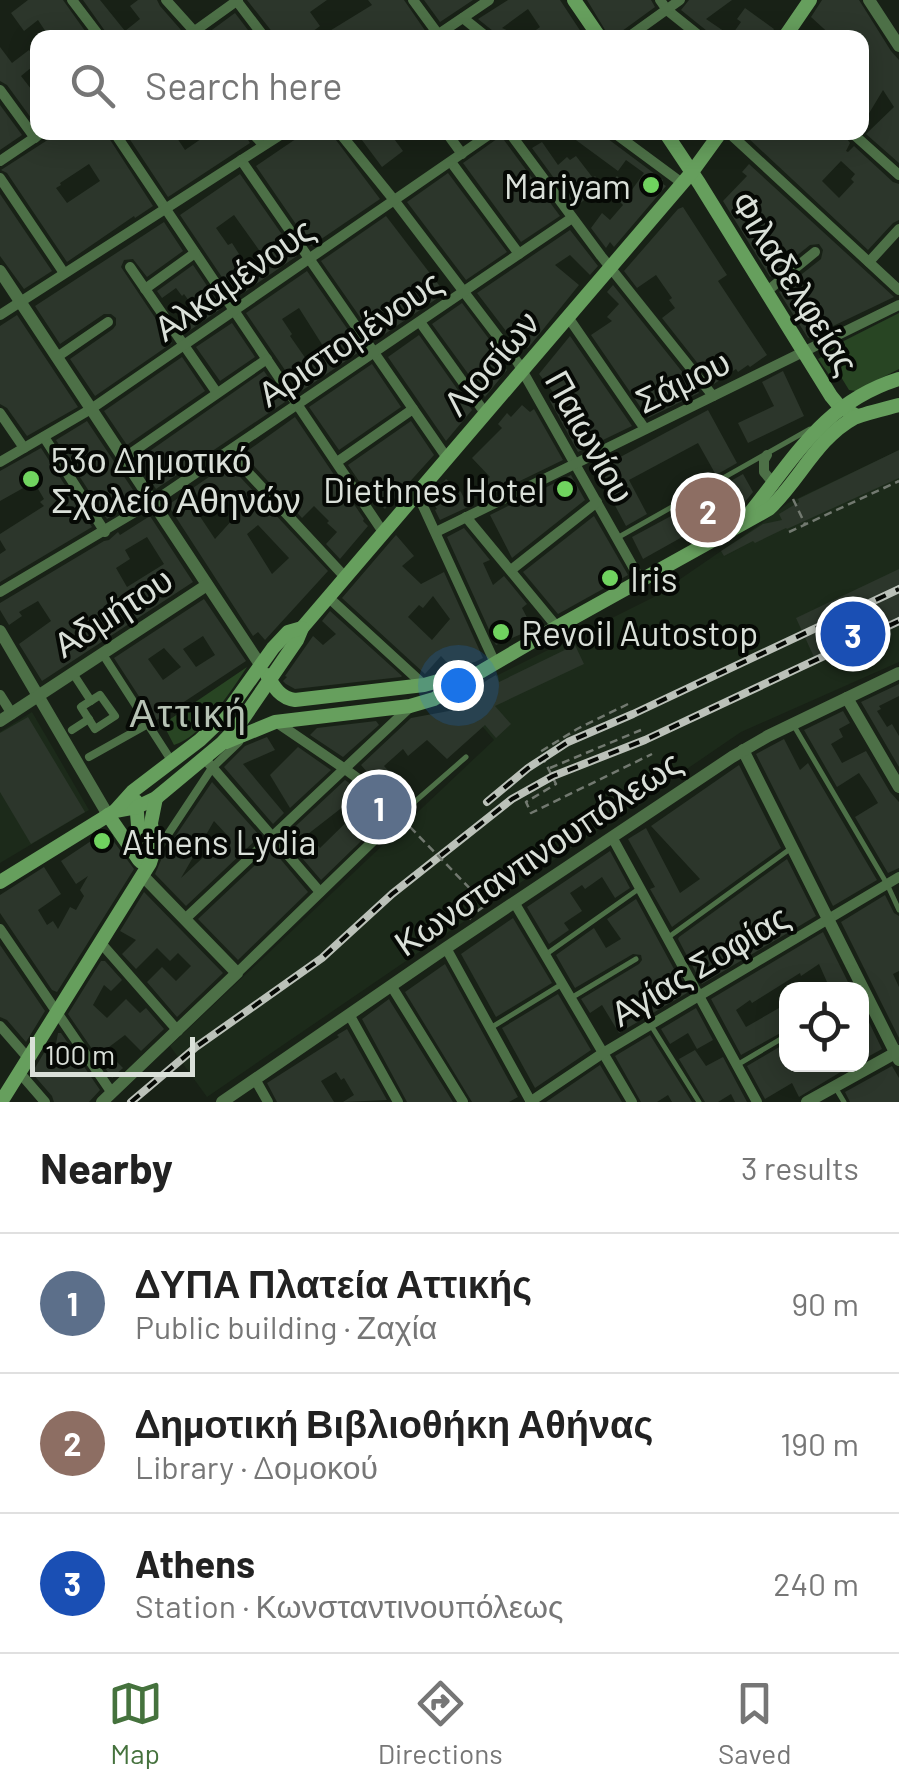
<!DOCTYPE html>
<html lang="en">
<head>
<meta charset="utf-8">
<style>
	:root { --surface:#fff; --page:#f2f2f2; --text:#222; --muted:#767676; --line:#e0e0e0; --accent:#45723d }
	body { margin:0; font-family:Barlow,sans-serif; background:var(--page); color:var(--text) }
	.controls { position:absolute; right:30px; bottom:30px; display:grid; overflow:hidden; border-radius:20px; box-shadow:0 5px 25px #0003 }
	.controls button { width:90px; height:90px; display:grid; place-items:center; padding:0; border:0; border-bottom:2px solid var(--line); background:var(--surface); color:var(--text); font:50px sans-serif }
	.scale { position:absolute; left:30px; bottom:25px; width:165px; box-sizing:border-box; padding-left:10px; border:5px solid #dae0d9; border-top:0; font-size:28px; line-height:35px; white-space:nowrap; color:#dae0d9; -webkit-text-stroke:8px #060905; paint-order:stroke }
	.you { position:absolute; left:458px; top:685px; width:35px; height:35px; margin:-25px; border:8px solid #fff; border-radius:50%; background:#1a73e8; box-shadow:0 0 0 15px #1a73e833 }
	.badge { display:grid; place-items:center; width:65px; height:65px; border-radius:50%; background:var(--accent); color:#fff; font-size:32px; font-weight:700 }
	.pin { position:absolute; translate:-50% -50%; border:5px solid #fff; box-shadow:0 2px 10px #0006 }
	.list { margin:0; padding:0; list-style:none }
	h2 { display:flex; justify-content:space-between; align-items:center; height:130px; margin:0; padding:0 40px; font-size:42px }
	h2 small { font-size:32px; font-weight:400; color:var(--muted) }
	.list li { display:grid; grid-template-columns:65px 1fr auto; gap:30px; align-items:center; box-sizing:border-box; height:140px; padding:0 40px; border-top:2px solid var(--line) }
	.list b { display:block; font-size:38px; white-space:nowrap }
	.list p { margin:0; font-size:32px; white-space:nowrap; color:var(--muted) }
	.list em { font-size:32px; font-style:normal; color:var(--muted) }
	.icon { flex:none; width:55px; height:55px; fill:none; stroke:currentColor; stroke-width:2; stroke-linecap:round; stroke-linejoin:round }
	.map { position:relative; flex:none; width:899px; height:1102px; overflow:hidden }
	.search { position:absolute; background:var(--surface); box-shadow:0 5px 25px #0003; left:30px; right:30px; top:30px; height:110px; display:flex; align-items:center; gap:25px; box-sizing:border-box; padding:0 35px; border-radius:20px; color:var(--muted); font-size:38px }
	.sheet { height:550px; background:var(--surface) }
	nav { display:flex; justify-content:space-around; align-items:center; box-sizing:border-box; height:140px; border-top:2px solid var(--line); background:var(--surface); font-size:28px; color:var(--muted) }
	nav a { display:grid; justify-items:center; gap:5px }
	nav .on { color:var(--accent) }
	.map>svg:first-child { display:block }
	.built { fill:#1c2a1a }
	.green { fill:#284523 }
	.building { fill:#2c362b; fill-rule:evenodd }
	.lines { fill:none; stroke-linecap:round; stroke-linejoin:round }
	.path { stroke:#727970; stroke-width:2.5; stroke-dasharray:8 5; stroke-linecap:butt }
	.service { stroke:#4d7047; stroke-width:5 }
	.pedestrian { stroke:#4d7047; stroke-width:8 }
	.minor { stroke:#4d7047; stroke-width:10 }
	.tertiary { stroke:#4d7047; stroke-width:12 }
	.secondary { stroke:#669f5d; stroke-width:14 }
	.rail-casing { stroke:#bbc1b9; stroke-width:8 }
	.rail { stroke:#060905; stroke-width:4; stroke-dasharray:11; stroke-linecap:butt }
	.path-bridge { stroke:#727970; stroke-width:2.5; stroke-dasharray:8 5; stroke-linecap:butt }
	.poi-dot { fill:#70d35f; stroke:#060905; stroke-width:4 }
	.labels { text-anchor:middle; dominant-baseline:central; stroke-width:8; stroke-linejoin:round; paint-order:stroke }
	.poi-label { font-size:35px; fill:#dae0d9; stroke:#060905; text-anchor:start }
	.street-label { font-size:35px; fill:#dae0d9; stroke:#060905 }
	.neighbourhood-label { font-size:38px; letter-spacing:2.5px; fill:#b7c3b5; stroke:#060905 }
</style>
</head>
<body>
<div class="map">
<svg width="899" height="1102" viewBox="0 0 899 1102">
	<rect width="100%" height="100%" fill="#182116"/>
	<g class="built">
		<polygon points="899,450 899,662 741,732 207,1097 170,1046 494,740 469,711 464,711 454,699 470,689 654,597 762,523 788,503"/>
		<polygon points="32,712 89,810 0,863 0,732"/>
	</g>
	<g class="green">
		<polygon points="899,313 899,369 856,391 849,390 838,372 830,376 818,359 827,354 828,349"/>
		<path d="M 247,667 C 231,691 202,737 174,745 L 163,724 Z"/>
	</g>
	<g class="building">
		<polygon points="28,0 63,0 90,38 50,38 38,20 24,31 11,13"/>
		<polygon points="83,0 100,0 125,31 140,19 130,6 138,0 157,0 160,6 181,30 176,38 110,38"/>
		<polygon points="247,0 327,0 310,12 320,26 304,38 277,38"/>
		<polygon points="368,0 404,0 426,32 417,38 332,38 328,32 372,5"/>
		<polygon points="424,0 473,0 440,22"/>
		<polygon points="508,0 560,0 585,38 525,38 540,27 528,9 502,28 525,38 497,38 493,31 478,19"/>
		<polygon points="587,0 651,0 655,7 622,31 618,38 610,38"/>
		<polygon points="689,0 732,0 706,19 731,36 741,22 737,19 745,8 774,29 768,38 711,38 707,31 681,10"/>
		<polygon points="822,0 859,0 891,51 899,60 899,163 866,134 894,107 883,90 862,125 862,38 834,38 811,17"/>
		<polygon points="235,13 254,38 201,38"/>
		<polygon points="0,47 12,63 29,50 38,62 21,76 38,98 37,126 7,85 0,81"/>
		<polygon points="0,105 22,135 0,150"/>
		<path d="M 60,132 L 105,132 L 153,206 L 135,218 L 134,216 L 67,262 L 7,173 L 1,170 ZM 89,164 L 100,181 L 67,203 L 56,188 L 61,185 L 60,183 Z"/>
		<polygon points="125,132 169,132 172,137 175,135 185,150 211,132 243,132 250,143 168,197"/>
		<polygon points="306,132 330,132 380,199 311,246 256,166"/>
		<polygon points="356,132 389,132 403,151 382,167"/>
		<polygon points="565,132 604,132 608,139 663,180 661,183 666,186 614,247 610,242 606,248 591,228 602,213 610,220 623,205 606,187 617,176 631,191 644,173 626,160 618,171"/>
		<path d="M 749,132 L 842,132 L 850,143 L 846,151 L 848,152 L 854,146 L 893,182 L 899,184 L 899,220 L 893,223 L 868,250 L 747,137 ZM 841,161 L 855,174 L 851,179 L 854,182 L 839,198 L 822,181 Z"/>
		<polygon points="501,136 560,216 521,242 463,163"/>
		<polygon points="542,142 558,165 567,157 570,160 576,156 593,178 595,176 603,186 575,207 532,148"/>
		<polygon points="749,164 893,296 894,297 808,338 779,292 821,259 823,250 819,244 810,245 770,277 723,201 747,176 742,172"/>
		<polygon points="448,173 507,252 466,280 407,202"/>
		<path d="M 240,174 L 297,256 L 236,298 L 180,215 ZM 234,215 L 264,257 L 248,268 L 232,243 L 228,245 L 216,228 Z"/>
		<polygon points="0,194 52,271 24,289 0,256"/>
		<polygon points="683,207 727,275 718,281 767,355 750,367 748,365 738,372 736,369 714,384 662,318 675,308 669,300 672,298 656,275 637,288 624,271 678,209"/>
		<polygon points="386,216 445,293 376,340 321,261"/>
		<polygon points="164,222 183,251 147,277 133,259 124,260 121,267 172,343 95,396 70,359 113,329 116,325 116,318 111,314 104,314 60,344 35,306"/>
		<polygon points="570,230 598,266 590,275 570,255 555,265 579,285 528,348 519,342 516,344 477,293"/>
		<polygon points="193,265 222,308 186,333 179,323 196,311 184,294 182,296 176,288 162,298 157,291"/>
		<path d="M 307,271 L 362,350 L 300,392 L 246,313 ZM 299,308 L 323,346 L 306,359 L 290,336 L 292,334 L 282,319 Z"/>
		<polygon points="613,285 699,393 648,418 591,335 612,321 607,317 619,304 607,292"/>
		<polygon points="462,303 504,359 501,364 507,370 485,397 432,324"/>
		<polygon points="17,315 78,407 27,436 7,408 0,404 0,326"/>
		<polygon points="232,323 255,357 220,381 196,347"/>
		<polygon points="419,335 472,410 446,441 388,357"/>
		<polygon points="570,336 632,426 578,452 550,401 556,396 539,374"/>
		<polygon points="182,357 205,391 127,445 104,411"/>
		<polygon points="372,364 401,407 339,450 309,407"/>
		<polygon points="264,371 285,402 156,489 137,460"/>
		<polygon points="783,371 804,416 748,443 738,423 774,406 762,382"/>
		<polygon points="522,405 530,412 534,409 563,460 483,499 476,486 490,477 472,458 502,428 498,424 507,413 511,417"/>
		<polygon points="708,410 737,463 716,475 698,443 629,480 647,514 626,526 596,470"/>
		<polygon points="295,417 364,519 363,521 368,526 340,559 326,544 337,532 327,523 329,521 314,506 302,518 243,454"/>
		<polygon points="87,421 139,499 107,519 56,440"/>
		<polygon points="411,421 434,455 385,509 378,503 376,506 348,465"/>
		<polygon points="41,448 92,527 0,582 0,554 6,550 0,540 0,534 44,506 40,502 44,499 34,482 0,501 0,471"/>
		<polygon points="899,450 899,478 787,529 786,528 755,543 753,541 724,556 721,551 763,524 782,520 779,514 799,502 798,499"/>
		<path d="M 228,464 L 328,571 L 265,640 L 258,632 L 253,636 L 168,505 ZM 231,494 L 243,508 L 215,539 L 199,515 L 224,495 L 227,497 ZM 258,525 L 289,558 L 272,574 L 247,534 Z"/>
		<polygon points="743,474 753,492 744,503 708,523 711,528 687,542 684,536 643,559 632,537 723,488 722,486"/>
		<polygon points="571,475 585,500 512,558 490,515"/>
		<polygon points="446,479 461,492 468,507 440,520 435,510 437,509 429,498"/>
		<path d="M 150,516 L 193,582 L 42,681 L 19,644 L 51,621 L 38,601 L 19,612 L 22,616 L 9,625 L 0,610 L 0,603 L 104,541 L 109,540 L 118,532 L 120,535 ZM 147,537 L 164,564 L 127,587 L 116,568 L 130,559 L 125,550 Z"/>
		<polygon points="594,516 628,575 558,614 523,572"/>
		<polygon points="464,528 490,560 483,563 493,585 504,576 527,604 522,608 533,629 496,645 447,537"/>
		<path d="M 396,535 L 414,556 L 402,566 L 421,584 L 444,572 L 483,658 L 475,662 L 451,667 L 441,656 L 425,674 L 342,598 ZM 433,596 L 450,619 L 432,640 L 408,617 L 419,605 L 423,608 Z"/>
		<polygon points="899,569 899,617 814,657 796,618"/>
		<path d="M 204,599 L 246,661 L 155,721 L 114,658 ZM 203,636 L 215,655 L 196,667 L 183,649 ZM 164,648 L 181,667 L 163,680 L 148,659 Z"/>
		<polygon points="330,611 402,676 401,677 295,689 286,684 283,681 287,677 285,676 313,636 323,645 336,634 322,621"/>
		<polygon points="575,645 584,664 495,706 511,724 496,738 485,725 447,759 427,740 408,756 403,749 384,766 410,795 404,802 374,780 361,765 411,718 465,708 458,700 489,679 496,675 499,682"/>
		<polygon points="899,684 899,696 879,706 881,709 877,711 887,727 892,724 899,736 899,767 861,702"/>
		<polygon points="843,711 850,723 839,729 843,737 831,744 842,763 866,751 890,792 899,802 899,868 888,873 855,817 878,803 869,788 859,773 837,787 804,730"/>
		<polygon points="28,717 85,812 31,844 0,792 0,733"/>
		<polygon points="376,721 379,725 343,757 310,735 317,728"/>
		<polygon points="267,737 275,750 243,764 284,813 273,824 224,767 245,746"/>
		<polygon points="784,739 800,770 808,763 877,880 833,906 756,754"/>
		<polygon points="298,747 331,770 290,808 270,775"/>
		<polygon points="739,765 781,848 672,927 650,889 655,887 628,839 646,828 680,893 700,879 651,826"/>
		<polygon points="345,780 362,792 308,834 320,848 370,799 390,813 321,880 284,837"/>
		<path d="M 212,782 L 260,836 L 186,906 L 155,874 L 164,853 ZM 214,821 L 227,835 L 181,878 Z"/>
		<polygon points="106,831 134,869 57,992 52,990 0,913 0,895 44,867 61,894 38,910 47,925 53,921 58,929 70,907 76,910 84,896 80,890 88,876 76,884 61,861"/>
		<polygon points="272,849 308,892 238,960 198,919"/>
		<polygon points="610,851 630,888 615,898 602,877 585,889 582,885 570,893 582,911 564,923 569,930 549,944 527,907"/>
		<polygon points="787,859 816,916 702,984 678,939 679,937"/>
		<polygon points="144,892 223,973 177,1017 147,982 162,967 176,981 191,966 178,953 170,961 157,948 136,969 122,954 136,940 120,931"/>
		<polygon points="885,895 894,913 899,916 899,971 893,974 899,987 899,1038 841,922"/>
		<polygon points="636,899 687,993 619,1033 602,1005 590,1013 581,999 639,964 642,960 641,955 633,954 575,988 556,955 594,928 606,948 621,939 607,919"/>
		<polygon points="513,918 552,983 496,1017 461,954"/>
		<polygon points="823,932 852,990 814,990 827,982 819,964 801,976 800,973 752,1003 750,1000 736,1010 746,1027 786,1004 786,1030 741,1055 711,999"/>
		<polygon points="0,945 45,1011 26,1042 7,1020 0,1017"/>
		<polygon points="101,961 105,961 122,980 111,991 104,985 93,1005 107,1018 126,999 140,1013 146,1008 164,1029 141,1051 125,1035 105,1050 123,1068 112,1078 68,1014"/>
		<polygon points="445,964 518,1097 509,1102 472,1102 405,992"/>
		<polygon points="558,994 591,1050 535,1088 502,1028"/>
		<polygon points="389,999 390,1001 453,1102 407,1102 362,1019"/>
		<polygon points="696,1008 713,1040 697,1049 688,1033 670,1044 661,1029"/>
		<polygon points="862,1008 882,1049 862,1060"/>
		<polygon points="347,1029 387,1100 343,1102 354,1095 344,1078 341,1080 336,1072 321,1081 334,1102 277,1102 267,1083 339,1037 337,1035"/>
		<polygon points="58,1033 61,1033 100,1090 89,1102 54,1102 52,1096 32,1073 48,1046 54,1054"/>
		<polygon points="650,1035 692,1102 672,1102 668,1095 657,1102 641,1102 615,1056"/>
		<polygon points="786,1043 786,1064 854,1064 799,1097 792,1083 765,1099 747,1066"/>
		<polygon points="695,1050 706,1066 723,1057 747,1102 735,1102 731,1094 718,1102 705,1102 679,1059"/>
		<polygon points="600,1065 622,1102 546,1102"/>
		<polygon points="892,1066 899,1078 899,1102 850,1102 845,1092"/>
	</g>
	<g class="lines">
		<g class="path">
			<polyline points="793,499 805,524"/>
			<polyline points="789,532 899,481"/>
			<polyline points="628,704 577,729 540,752 556,784 526,802 531,813 652,754"/>
			<polyline points="550,768 641,730"/>
			<polyline points="471,919 469,917 486,905"/>
		</g>
		<g class="service">
			<polyline points="617,538 810,429"/>
			<polyline points="794,726 887,884 899,910"/>
			<polyline points="403,812 466,757"/>
			<polyline points="670,936 790,849"/>
			<polyline points="545,955 640,888"/>
			<polyline points="571,998 636,959"/>
			<polyline points="492,1027 562,984"/>
			<polyline points="652,1027 699,1102"/>
			<polyline points="737,1065 786,1036"/>
			<polyline points="835,1087 844,1102"/>
		</g>
		<g class="pedestrian">
			<polyline points="250,132 263,146"/>
			<polyline points="102,653 169,757"/>
			<polyline points="72,672 91,701"/>
			<polygon points="100,695 115,716 95,729 81,707"/>
			<polyline points="72,730 89,719"/>
			<polyline points="89,757 148,724"/>
			<polyline points="155,854 212,768 239,742"/>
		</g>
		<g class="minor">
			<polyline points="72,0 101,38"/>
			<polyline points="166,0 194,31"/>
			<polyline points="236,0 265,38"/>
			<polyline points="413,0 438,34"/>
			<polyline points="660,0 667,10 702,38"/>
			<polyline points="463,18 488,38"/>
			<polyline points="185,38 238,0"/>
			<polyline points="433,38 489,0"/>
			<polyline points="627,38 680,0"/>
			<polyline points="0,90 35,138"/>
			<polyline points="114,132 383,532"/>
			<polyline points="339,132 394,200 518,363 641,581"/>
			<polyline points="446,132 462,154"/>
			<polyline points="509,132 601,256 713,396"/>
			<polyline points="613,132 682,183"/>
			<polyline points="728,132 899,290"/>
			<polyline points="851,132 899,175"/>
			<polyline points="241,160 447,458"/>
			<polyline points="0,161 43,132"/>
			<polyline points="451,162 519,254"/>
			<polyline points="0,178 64,273"/>
			<polyline points="869,262 899,229"/>
			<polyline points="130,267 217,393"/>
			<polyline points="145,289 195,253"/>
			<polyline points="766,292 815,252"/>
			<polyline points="0,315 285,132"/>
			<polyline points="568,317 645,429"/>
			<polyline points="420,322 485,413"/>
			<polyline points="57,357 108,322"/>
			<polyline points="0,413 24,448"/>
			<polyline points="44,437 105,532"/>
			<polyline points="229,452 345,577"/>
			<polyline points="767,455 764,460 764,472 774,484"/>
			<polyline points="124,458 267,359"/>
			<polyline points="0,462 91,409 493,132"/>
			<polyline points="337,462 413,409"/>
			<polyline points="417,493 495,663"/>
			<polyline points="466,517 557,627"/>
			<polyline points="436,532 899,305"/>
			<polyline points="511,570 597,502"/>
			<polyline points="0,592 162,496 572,218"/>
			<polyline points="328,597 424,685"/>
			<polyline points="0,695 12,714"/>
			<polyline points="205,759 320,892"/>
			<polyline points="612,837 757,1102"/>
			<polyline points="514,902 632,1102"/>
			<polyline points="185,919 410,707"/>
			<polyline points="0,929 112,1093"/>
			<polyline points="100,942 178,1031"/>
			<polyline points="446,948 531,1102"/>
			<polyline points="237,973 403,812 345,769 276,722"/>
			<polyline points="392,987 463,1102"/>
			<polyline points="350,1016 398,1102"/>
			<polyline points="0,1026 28,1058"/>
			<polyline points="19,1072 45,1102"/>
			<polyline points="255,1079 268,1102"/>
			<polyline points="530,1102 603,1053 899,877"/>
		</g>
		<g class="tertiary">
			<polyline points="869,0 899,46"/>
			<polyline points="0,271 261,666"/>
			<polyline points="0,631 108,815"/>
			<polyline points="847,698 899,787"/>
			<polyline points="0,721 207,585"/>
			<polyline points="743,750 899,1060"/>
			<polyline points="102,1102 237,973 142,875"/>
			<polyline points="222,1102 446,948 732,757 768,736 899,673"/>
			<polyline points="807,1102 899,1051"/>
		</g>
		<g class="secondary">
			<polyline points="574,0 600,38"/>
			<polyline points="784,38 810,0"/>
			<polyline points="665,132 699,183 831,396 840,407 857,416"/>
			<path d="M 745,519 C 793,461 822,403 899,379"/>
			<path d="M 267,675 C 274,687 280,698 295,700 L 424,685 L 471,672"/>
			<path d="M 226,742 L 275,722 L 410,706 L 434,699 L 557,627 L 769,509 C 799,481 817,438 854,418 C 862,414 889,408 899,405"/>
			<polyline points="136,801 141,862"/>
			<polyline points="115,811 137,807 156,798 221,744 238,726 297,640 302,628 692,172 721,132"/>
			<polyline points="108,815 139,860"/>
			<polyline points="0,882 115,811 133,791 200,740 223,718 273,648 288,632 302,628"/>
			<polyline points="1,1102 150,863 154,850 151,823 156,798"/>
		</g>
		<g class="rail-casing">
			<g id="rail">
				<polyline points="487,802 528,768 568,742 633,714 899,589"/>
				<polyline points="131,1102 196,1047 322,958 392,894 512,799 553,776 645,740 899,621"/>
			</g>
		</g>
		<use href="#rail" class="rail"/>
		<polyline class="path-bridge" points="410,827 486,905"/>
	</g>
	<g class="poi-dot">
		<circle cx="651" cy="185" r="10"/>
		<circle cx="31" cy="479" r="10"/>
		<circle cx="565" cy="489" r="10"/>
		<circle cx="610" cy="578" r="10"/>
		<circle cx="501" cy="632" r="10"/>
		<circle cx="102" cy="841" r="10"/>
	</g>
	<g class="labels">
		<g class="poi-label">
			<text x="631" y="185" text-anchor="end">Mariyam</text>
			<text x="51" y="459">53ο Δημοτικό<tspan x="51" dy="40">Σχολείο Αθηνών</tspan></text>
			<text x="545" y="489" text-anchor="end">Diethnes Hotel</text>
			<text x="630" y="578">Iris</text>
			<text x="521" y="632">Revoil Autostop</text>
			<text x="122" y="841">Athens Lydia</text>
		</g>
		<g class="street-label">
			<text transform="translate(233 278) rotate(-35)">Αλκαμένους</text>
			<text transform="translate(796 282) rotate(58)">Φιλαδελφείας</text>
			<text transform="translate(349 337) rotate(-34)">Αριστομένους</text>
			<text transform="translate(490 362) rotate(-49)">Λιοσίων</text>
			<text transform="translate(682 380) rotate(-26)">Σάμου</text>
			<text transform="translate(591 436) rotate(61)">Παιωνίου</text>
			<text transform="translate(112 611) rotate(-33)">Αδμήτου</text>
			<text transform="translate(537 852) rotate(-34)">Κωνσταντινουπόλεως</text>
			<text transform="translate(699 964) rotate(-31)">Αγίας Σοφίας</text>
		</g>
		<g class="neighbourhood-label">
			<text x="189" y="712">Αττική</text>
		</g>
	</g>
</svg>
<div class="controls">
<button><svg class="icon" aria-label="locate" viewBox="0 0 24 24"><circle cx="12" cy="12" r="6"/><path d="M12 2v4M12 18v4M2 12h4M18 12h4"/></svg></button>
</div>
<div class="scale">100 m</div>
<div class="you"></div>
<div class="pin badge" style="left:379px;top:807px;background:#5c6f8a">1</div>
<div class="pin badge" style="left:708px;top:510px;background:#8d6e63">2</div>
<div class="pin badge" style="left:853px;top:634px;background:#1a4fb4">3</div>
<div class="search"><svg class="icon" aria-label="search" viewBox="0 0 24 24"><circle cx="10" cy="10" r="6"/><path d="M15 15l6 6"/></svg>Search here</div>
</div>
<section class="sheet">
<h2>Nearby<small>3 results</small></h2>
<ul class="list">
<li><span class="badge" style="background:#5c6f8a">1</span><div><b>ΔΥΠΑ Πλατεία Αττικής</b><p>Public building · Ζαχία</p></div><em>90 m</em></li>
<li><span class="badge" style="background:#8d6e63">2</span><div><b>Δημοτική Βιβλιοθήκη Αθήνας</b><p>Library · Δομοκού</p></div><em>190 m</em></li>
<li><span class="badge" style="background:#1a4fb4">3</span><div><b>Athens</b><p>Station · Κωνσταντινουπόλεως</p></div><em>240 m</em></li>
</ul>
</section>
<nav>
<a class="on"><svg class="icon" aria-label="map" viewBox="0 0 24 24"><path d="M3 6l6-2 6 2 6-2v14l-6 2-6-2-6 2zM9 4v14M15 6v14"/></svg>Map</a>
<a><svg class="icon" aria-label="directions" viewBox="0 0 24 24"><path d="M12 3l9 9-9 9-9-9zM9 14v-3h6M13 9l2 2-2 2"/></svg>Directions</a>
<a><svg class="icon" aria-label="saved" viewBox="0 0 24 24"><path d="M7 4h10v16l-5-4-5 4z"/></svg>Saved</a>
</nav>
</body>
</html>
